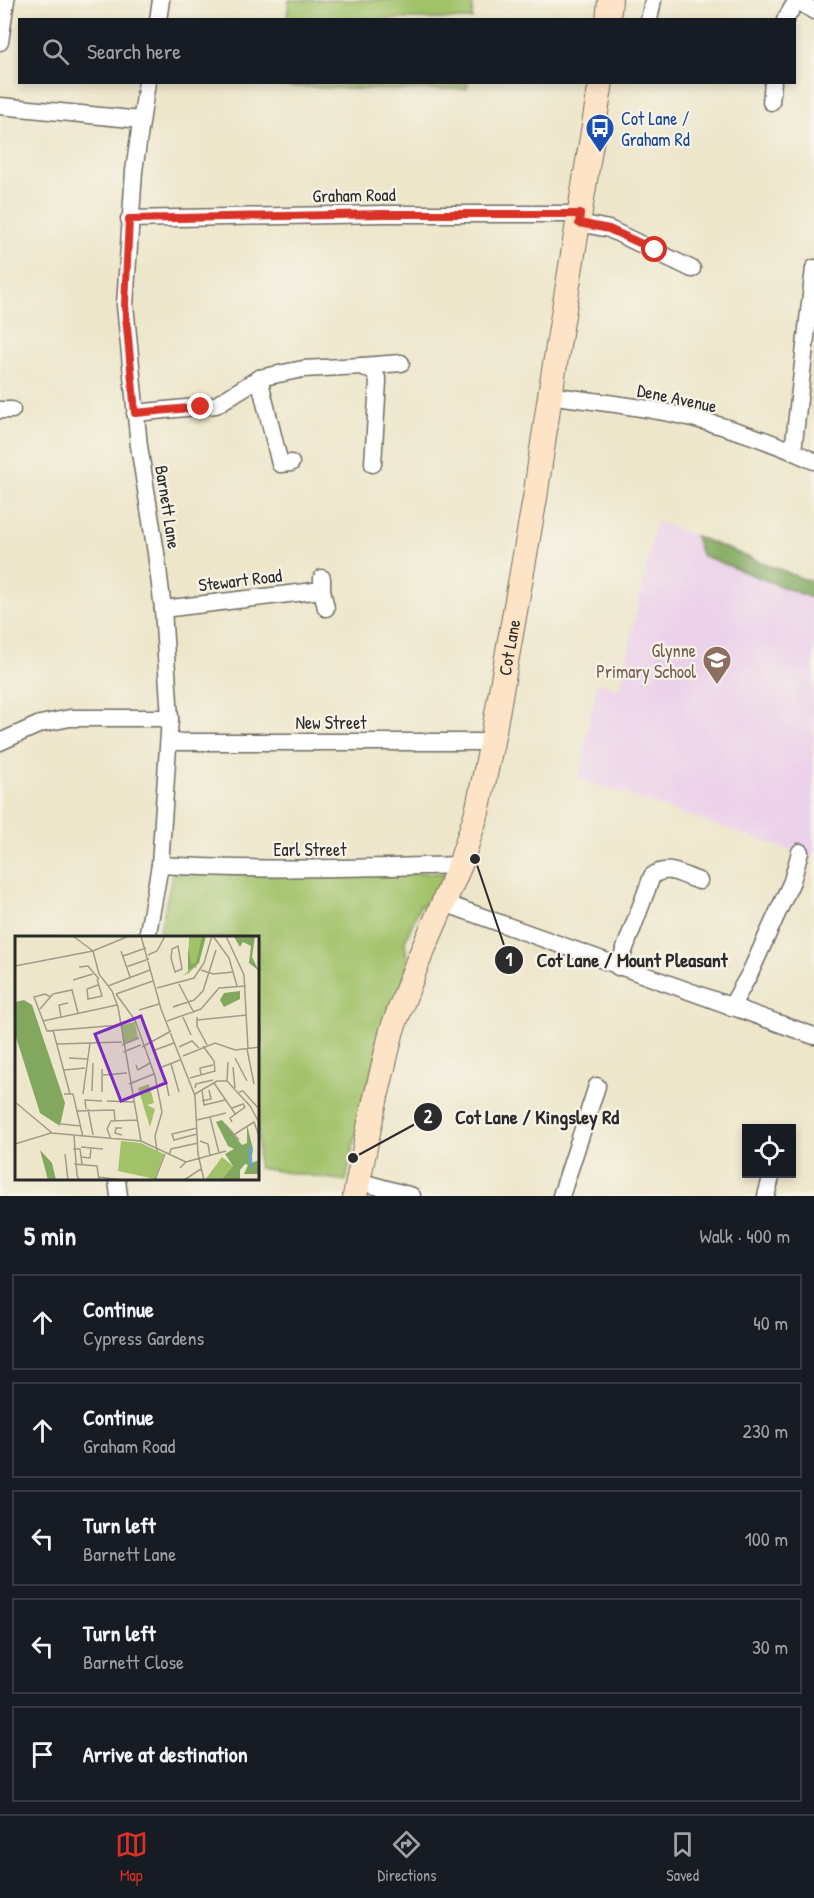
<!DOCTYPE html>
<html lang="en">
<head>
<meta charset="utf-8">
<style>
	:root { --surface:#171b24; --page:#242831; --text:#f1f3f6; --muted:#9ea1a6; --line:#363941; --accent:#d93025 }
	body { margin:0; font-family:"Patrick Hand",sans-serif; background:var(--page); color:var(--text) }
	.controls { position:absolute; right:18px; bottom:18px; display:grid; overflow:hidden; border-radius:0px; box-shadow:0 3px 9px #0003 }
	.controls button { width:54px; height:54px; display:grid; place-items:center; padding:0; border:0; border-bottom:2px solid var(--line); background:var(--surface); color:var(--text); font:30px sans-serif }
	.stop { position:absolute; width:18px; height:18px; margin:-14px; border:4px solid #d93025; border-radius:50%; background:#fff }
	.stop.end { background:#d93025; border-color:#fff; box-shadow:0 2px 6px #0008 }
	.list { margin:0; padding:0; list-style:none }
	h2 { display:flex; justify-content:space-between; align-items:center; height:78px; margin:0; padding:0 24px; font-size:26px }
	h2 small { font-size:20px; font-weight:400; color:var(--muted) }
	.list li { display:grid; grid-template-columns:39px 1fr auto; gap:18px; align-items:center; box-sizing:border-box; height:96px; margin:0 12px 12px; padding:0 12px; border:2px solid var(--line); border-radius:0px }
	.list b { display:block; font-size:22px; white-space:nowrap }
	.list p { margin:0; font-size:20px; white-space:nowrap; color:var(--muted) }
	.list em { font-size:20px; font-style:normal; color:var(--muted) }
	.icon { flex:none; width:33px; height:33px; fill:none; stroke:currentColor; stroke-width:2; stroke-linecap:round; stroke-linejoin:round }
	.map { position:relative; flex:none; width:814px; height:1196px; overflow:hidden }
	.search { position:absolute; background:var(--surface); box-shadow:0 3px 9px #0003; left:18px; right:18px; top:18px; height:66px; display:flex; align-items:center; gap:15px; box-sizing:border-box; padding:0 21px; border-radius:0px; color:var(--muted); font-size:22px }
	.sheet { height:618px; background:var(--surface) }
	nav { display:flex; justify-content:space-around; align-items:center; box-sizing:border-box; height:84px; border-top:2px solid var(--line); background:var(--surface); font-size:16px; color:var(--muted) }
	nav a { display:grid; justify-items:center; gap:3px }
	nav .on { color:var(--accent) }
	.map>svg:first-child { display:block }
	.built { fill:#ecd1ea }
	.green { fill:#a2c26a; stroke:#66764a; stroke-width:1.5 }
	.forest { fill:#81a85e; stroke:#566a44; stroke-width:1.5 }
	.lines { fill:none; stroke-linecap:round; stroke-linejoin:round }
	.street-casing { stroke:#6f6c63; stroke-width:19 }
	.secondary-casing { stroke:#6f6c63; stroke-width:26 }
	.street { stroke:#fff; stroke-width:16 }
	.secondary { stroke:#fee4c6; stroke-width:24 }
	.route { stroke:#d93025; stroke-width:8 }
	.labels { text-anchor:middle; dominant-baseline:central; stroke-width:4.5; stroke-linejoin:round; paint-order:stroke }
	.transit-label { font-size:18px; fill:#164399; stroke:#f7f3e8; text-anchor:start }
	.street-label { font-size:18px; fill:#2b2b2b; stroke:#f7f3e8 }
	.education-label { font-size:18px; fill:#785e54; stroke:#f7f3e8; text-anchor:end }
	.inset-river { fill:none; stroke:#64a3d7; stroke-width:3 }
	.inset-road { fill:none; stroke:#9f9b8a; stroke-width:1.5 }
	.view { fill:#7b2cbf; fill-opacity:0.15; stroke:#7b2cbf; stroke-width:3 }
	.inset-edge { fill:none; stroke:#2b2b2b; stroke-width:3 }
	.leader { fill:none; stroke:#2b2b2b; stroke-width:2 }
	.callout-dot { fill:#2b2b2b; stroke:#f7f3e8; stroke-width:2 }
	.mark-label { font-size:18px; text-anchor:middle; font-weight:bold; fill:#fff }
	.callout-label { font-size:20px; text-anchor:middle; font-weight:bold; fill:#2b2b2b; stroke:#f7f3e8; stroke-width:4.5; stroke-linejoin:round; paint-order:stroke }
</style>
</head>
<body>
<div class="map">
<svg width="814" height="1196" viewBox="0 0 814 1196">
	<rect width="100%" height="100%" fill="#f7f3e8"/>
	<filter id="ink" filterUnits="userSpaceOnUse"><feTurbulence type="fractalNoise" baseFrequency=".0167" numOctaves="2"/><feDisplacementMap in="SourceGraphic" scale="12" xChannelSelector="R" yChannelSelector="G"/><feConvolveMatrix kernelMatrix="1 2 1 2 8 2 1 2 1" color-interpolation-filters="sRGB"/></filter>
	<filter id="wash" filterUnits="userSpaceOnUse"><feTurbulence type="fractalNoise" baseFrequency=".008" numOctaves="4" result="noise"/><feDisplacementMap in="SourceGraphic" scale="24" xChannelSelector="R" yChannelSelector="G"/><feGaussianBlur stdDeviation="1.35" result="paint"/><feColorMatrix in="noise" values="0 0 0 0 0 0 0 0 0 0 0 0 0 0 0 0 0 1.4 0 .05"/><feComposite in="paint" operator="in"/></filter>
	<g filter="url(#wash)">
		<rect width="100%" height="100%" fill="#ede6ca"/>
		<polygon class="built" points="656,521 814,583 814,858 579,779 597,682 620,689"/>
		<g class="green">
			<polygon points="289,0 473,0 472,19 287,19"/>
			<polygon points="280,83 280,82 468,83 467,89 391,90 280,86"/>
			<polygon points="173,873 446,873 435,902 420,906 405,941 408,965 364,1097 346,1181 258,1168 258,938 158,938"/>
		</g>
		<polygon class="forest" points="695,536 814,583 814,599 701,555"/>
	</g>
	<g filter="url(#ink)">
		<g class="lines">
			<g class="street-casing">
				<g id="street">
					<polyline points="797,0 814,11"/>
					<polyline points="158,20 161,0"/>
					<polyline points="649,20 653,0"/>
					<polyline points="785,20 797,0"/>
					<polyline points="0,42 6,0"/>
					<polyline points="771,102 773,82"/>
					<polyline points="0,106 141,120"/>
					<polyline points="129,219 383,214 580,214"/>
					<polyline points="579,223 609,229 692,269"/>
					<polyline points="362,366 401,363"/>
					<polyline points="259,378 280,464 291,463"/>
					<path d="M 550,395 C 589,401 630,405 669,413 C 718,423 769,440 814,461"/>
					<polyline points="0,410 12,410"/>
					<polyline points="135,413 216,405 259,378 303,369 362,366 375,373 378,381 373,464"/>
					<polyline points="793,451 814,268"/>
					<polyline points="322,578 322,590 326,608"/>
					<polyline points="163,609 322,590"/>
					<polyline points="0,742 40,724 70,718 170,718"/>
					<polyline points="169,742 492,742"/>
					<path d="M 160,865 C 260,871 360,868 460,865"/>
					<polyline points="444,903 814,1036"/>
					<polyline points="147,938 160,865 170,718 163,609 156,553 139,446 125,305 134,171 147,82"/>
					<path d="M 618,967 L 652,876 C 667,864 681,875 699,881"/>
					<polyline points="731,1007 750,973 792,881 800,852"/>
					<polyline points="117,1180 119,1196"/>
					<polyline points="358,1181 412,1196"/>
					<polyline points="561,1196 597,1086"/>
					<polyline points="766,1196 772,1174"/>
				</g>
			</g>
			<g class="secondary-casing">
				<g id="secondary">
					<polyline points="608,20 610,0"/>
					<path id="s1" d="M 355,1196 L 371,1118 L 392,1030 L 418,961 L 460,865 L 477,812 L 492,742 L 535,498 L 550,395 L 601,82"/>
				</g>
			</g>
			<use href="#street" class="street"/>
			<use href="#secondary" class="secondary"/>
		</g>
	</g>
	<g class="lines" filter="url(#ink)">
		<polyline class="route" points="201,407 135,413 125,305 129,219 383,214 580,214 579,223 609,229 655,250"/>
	</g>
	<defs>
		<g id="bus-pin" transform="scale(1.5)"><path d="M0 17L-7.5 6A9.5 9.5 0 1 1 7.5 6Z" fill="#1a4fb4" stroke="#f7f3e8"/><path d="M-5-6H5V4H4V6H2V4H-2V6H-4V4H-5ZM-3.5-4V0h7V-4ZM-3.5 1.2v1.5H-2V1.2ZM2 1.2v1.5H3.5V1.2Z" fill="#fff"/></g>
		<g id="school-pin" transform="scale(1.5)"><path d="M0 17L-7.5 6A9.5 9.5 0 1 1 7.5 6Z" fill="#8d6e63" stroke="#f7f3e8"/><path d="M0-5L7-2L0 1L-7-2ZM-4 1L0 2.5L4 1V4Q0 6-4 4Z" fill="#fff"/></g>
	</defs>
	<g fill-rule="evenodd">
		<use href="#bus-pin" x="600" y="128"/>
		<use href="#school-pin" x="717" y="660"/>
	</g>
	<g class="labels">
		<g class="transit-label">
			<text x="621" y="118">Cot Lane /<tspan x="621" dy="21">Graham Rd</tspan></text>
		</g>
		<g class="street-label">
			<text transform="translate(354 195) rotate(-1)">Graham Road</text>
			<text transform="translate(677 398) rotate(12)">Dene Avenue</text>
			<text transform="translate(168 507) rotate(81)">Barnett Lane</text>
			<text transform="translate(240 580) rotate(-7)">Stewart Road</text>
			<text stroke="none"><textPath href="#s1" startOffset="572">Cot Lane</textPath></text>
			<text x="331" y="722">New Street</text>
			<text x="310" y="849">Earl Street</text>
		</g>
		<g class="education-label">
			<text x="696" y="650">Glynne<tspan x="696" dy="21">Primary School</tspan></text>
		</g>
	</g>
	<g transform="translate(15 936)">
		<rect width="244" height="244" fill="#ede6ca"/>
		<path d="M 174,0 L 191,0 L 181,32 L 179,32 L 174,37 L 168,40 L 173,35 ZM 120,86 L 123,102 L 108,108 L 107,89 ZM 134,148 L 139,167 L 132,169 L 140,173 L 135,191 L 123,152 ZM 106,205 L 126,207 L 149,218 L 140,243 L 103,235 ZM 207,221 L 218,230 L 206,244 L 190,244 Z" fill="#a2c26a"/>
		<path d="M 187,0 L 191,0 L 184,27 L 173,35 L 173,11 L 176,28 L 181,27 ZM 240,0 L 237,21 L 244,35 L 234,27 L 236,10 L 228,6 L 225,11 L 219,1 ZM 225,55 L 225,63 L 209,71 L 205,64 L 209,57 ZM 9,64 L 17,69 L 50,167 L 45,190 L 25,177 L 0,98 L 0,66 ZM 207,184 L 227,209 L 232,207 L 232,189 L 238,213 L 236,227 L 244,224 L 244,238 L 229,238 L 233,229 L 230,228 L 225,234 L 225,244 L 206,244 L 218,230 L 210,218 L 219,213 L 213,210 L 201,186 ZM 25,214 L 37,227 L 41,244 L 33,244 Z" fill="#81a85e"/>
		<path class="inset-river" d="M 235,211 L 236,231"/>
		<path class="inset-road" d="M 58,0 L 78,15M 126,0 L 146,73 L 180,160 L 183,218 L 189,244M 198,0 L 214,22 L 222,50M 211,0 L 229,39 L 233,113M 163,10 L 167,33 L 160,36 L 156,22 L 157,13 ZM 78,15 L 84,38 L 97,55 L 103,71 L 126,205M 106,15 L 115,41M 133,19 L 142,15 L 150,0M 108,20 L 131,12M 0,30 L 78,15 L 114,0M 64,31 L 73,30 L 84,43M 111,31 L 134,23M 186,34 L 198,38 L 219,36M 82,43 L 87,60 L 73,63 L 72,53 L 83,49M 58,44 L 78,38M 164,48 L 179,77M 93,50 L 135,34M 142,52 L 179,42 L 189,27 L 197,0M 101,58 L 120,84 L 140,140 L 147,176 L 140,200 L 142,215M 101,58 L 138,45M 36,61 L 30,58 L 19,61 L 32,95 L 106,89M 163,69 L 158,71 L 179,64 L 188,55 L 201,14M 25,73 L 38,58 L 57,54 L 63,77M 124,74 L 144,68M 167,79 L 176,99M 46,81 L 44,69 L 53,67M 182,81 L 182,90 L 192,109M 182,84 L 232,79M 28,85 L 102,69M 152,85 L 186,73 L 204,52 L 231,50M 245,88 L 245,106M 38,94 L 55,158M 42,108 L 107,106M 107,109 L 124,102M 127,111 L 156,95M 164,111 L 177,105 L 184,112M 232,113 L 239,148M 140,114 L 159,107M 108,116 L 126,109M 168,120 L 200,107 L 220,114 L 245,111M 54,122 L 73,123M 220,122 L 232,145M 156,128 L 164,156M 121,129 L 123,134 L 135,127M 147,131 L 165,124M 218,131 L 220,152M 49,134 L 70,132M 88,139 L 112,137M 186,139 L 185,132 L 198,129M 150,141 L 154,160M 175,142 L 200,135 L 199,125 L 188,110M 212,145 L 213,126M 199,147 L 221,179M 114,148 L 139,138M 180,152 L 181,148 L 198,144M 187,154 L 189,169 L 210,164M 77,155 L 78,127M 87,156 L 87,133M 224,156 L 228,155 L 245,174M 49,158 L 58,158 L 68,201M 68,158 L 75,107M 180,158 L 202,145 L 212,145 L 235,170 L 245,188M 92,165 L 119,166M 187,165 L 196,163 L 194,154M 0,166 L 37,197M 71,173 L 70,164 L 87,165M 73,173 L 78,199M 62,175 L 99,174 L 100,184M 195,181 L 204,217M 182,184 L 211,177M 217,186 L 215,182 L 230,171 L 228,168 L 217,172M 46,188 L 66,190M 210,188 L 224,204M 182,192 L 157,198 L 159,204 L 182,198M 220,198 L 239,186 L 245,203M 107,199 L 100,197 L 101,192 L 107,192M 59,200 L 62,239 L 64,244 L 74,244M 96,203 L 92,193 L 96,185 L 123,184M 185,205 L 193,208 L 195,220M 0,208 L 36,197 L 126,205 L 171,226M 66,211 L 88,213M 58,213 L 65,213 L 67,228M 50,218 L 53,244M 154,219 L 156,213 L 183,207M 66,221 L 75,222 L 76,212M 59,228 L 82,230 L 84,244M 165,232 L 171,226 L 211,215M 83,241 L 108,244M 140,244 L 150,218M 169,244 L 186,233"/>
		<path class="view" d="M 126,80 L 151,147 L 106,165 L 80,98 Z"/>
		<rect width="244" height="244" class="inset-edge"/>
	</g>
	<path class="leader" d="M475 859L509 960M353 1158L428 1117"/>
	<g class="callout-dot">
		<circle cx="475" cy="859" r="6"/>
		<circle cx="353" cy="1158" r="6"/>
		<circle cx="509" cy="960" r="15"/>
		<circle cx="428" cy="1117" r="15"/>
	</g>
	<g class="mark-label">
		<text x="509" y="966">1</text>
		<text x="428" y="1123">2</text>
	</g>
	<g class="callout-label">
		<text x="632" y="967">Cot Lane / Mount Pleasant</text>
		<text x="537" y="1124">Cot Lane / Kingsley Rd</text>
	</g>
</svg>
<div class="controls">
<button><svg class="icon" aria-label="locate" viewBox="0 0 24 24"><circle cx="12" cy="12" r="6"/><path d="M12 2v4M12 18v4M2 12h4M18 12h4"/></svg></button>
</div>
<div class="stop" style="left:655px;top:250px"></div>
<div class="stop end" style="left:201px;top:407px"></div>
<div class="search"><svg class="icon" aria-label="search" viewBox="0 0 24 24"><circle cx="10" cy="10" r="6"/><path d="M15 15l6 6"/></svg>Search here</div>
</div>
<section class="sheet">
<h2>5 min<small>Walk · 400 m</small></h2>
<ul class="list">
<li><svg class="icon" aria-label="ahead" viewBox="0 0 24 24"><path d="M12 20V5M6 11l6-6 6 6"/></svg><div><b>Continue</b><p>Cypress Gardens</p></div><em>40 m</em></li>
<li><svg class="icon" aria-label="ahead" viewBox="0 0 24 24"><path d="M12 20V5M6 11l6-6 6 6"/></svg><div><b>Continue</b><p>Graham Road</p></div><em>230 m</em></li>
<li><svg class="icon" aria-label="left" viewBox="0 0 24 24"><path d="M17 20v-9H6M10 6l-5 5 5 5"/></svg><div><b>Turn left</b><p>Barnett Lane</p></div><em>100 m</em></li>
<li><svg class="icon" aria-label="left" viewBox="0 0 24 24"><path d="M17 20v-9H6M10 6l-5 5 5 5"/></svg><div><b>Turn left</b><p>Barnett Close</p></div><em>30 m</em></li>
<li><svg class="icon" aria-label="arrive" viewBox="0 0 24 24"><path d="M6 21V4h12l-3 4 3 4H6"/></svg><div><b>Arrive at destination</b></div></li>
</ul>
</section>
<nav>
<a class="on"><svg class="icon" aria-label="map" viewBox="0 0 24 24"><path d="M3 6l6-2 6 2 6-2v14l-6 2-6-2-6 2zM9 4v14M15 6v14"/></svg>Map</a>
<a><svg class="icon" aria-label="directions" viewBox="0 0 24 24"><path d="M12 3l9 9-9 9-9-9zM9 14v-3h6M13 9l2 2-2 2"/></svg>Directions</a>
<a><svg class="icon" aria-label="saved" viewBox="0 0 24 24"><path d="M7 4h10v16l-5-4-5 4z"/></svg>Saved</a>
</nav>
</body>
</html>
